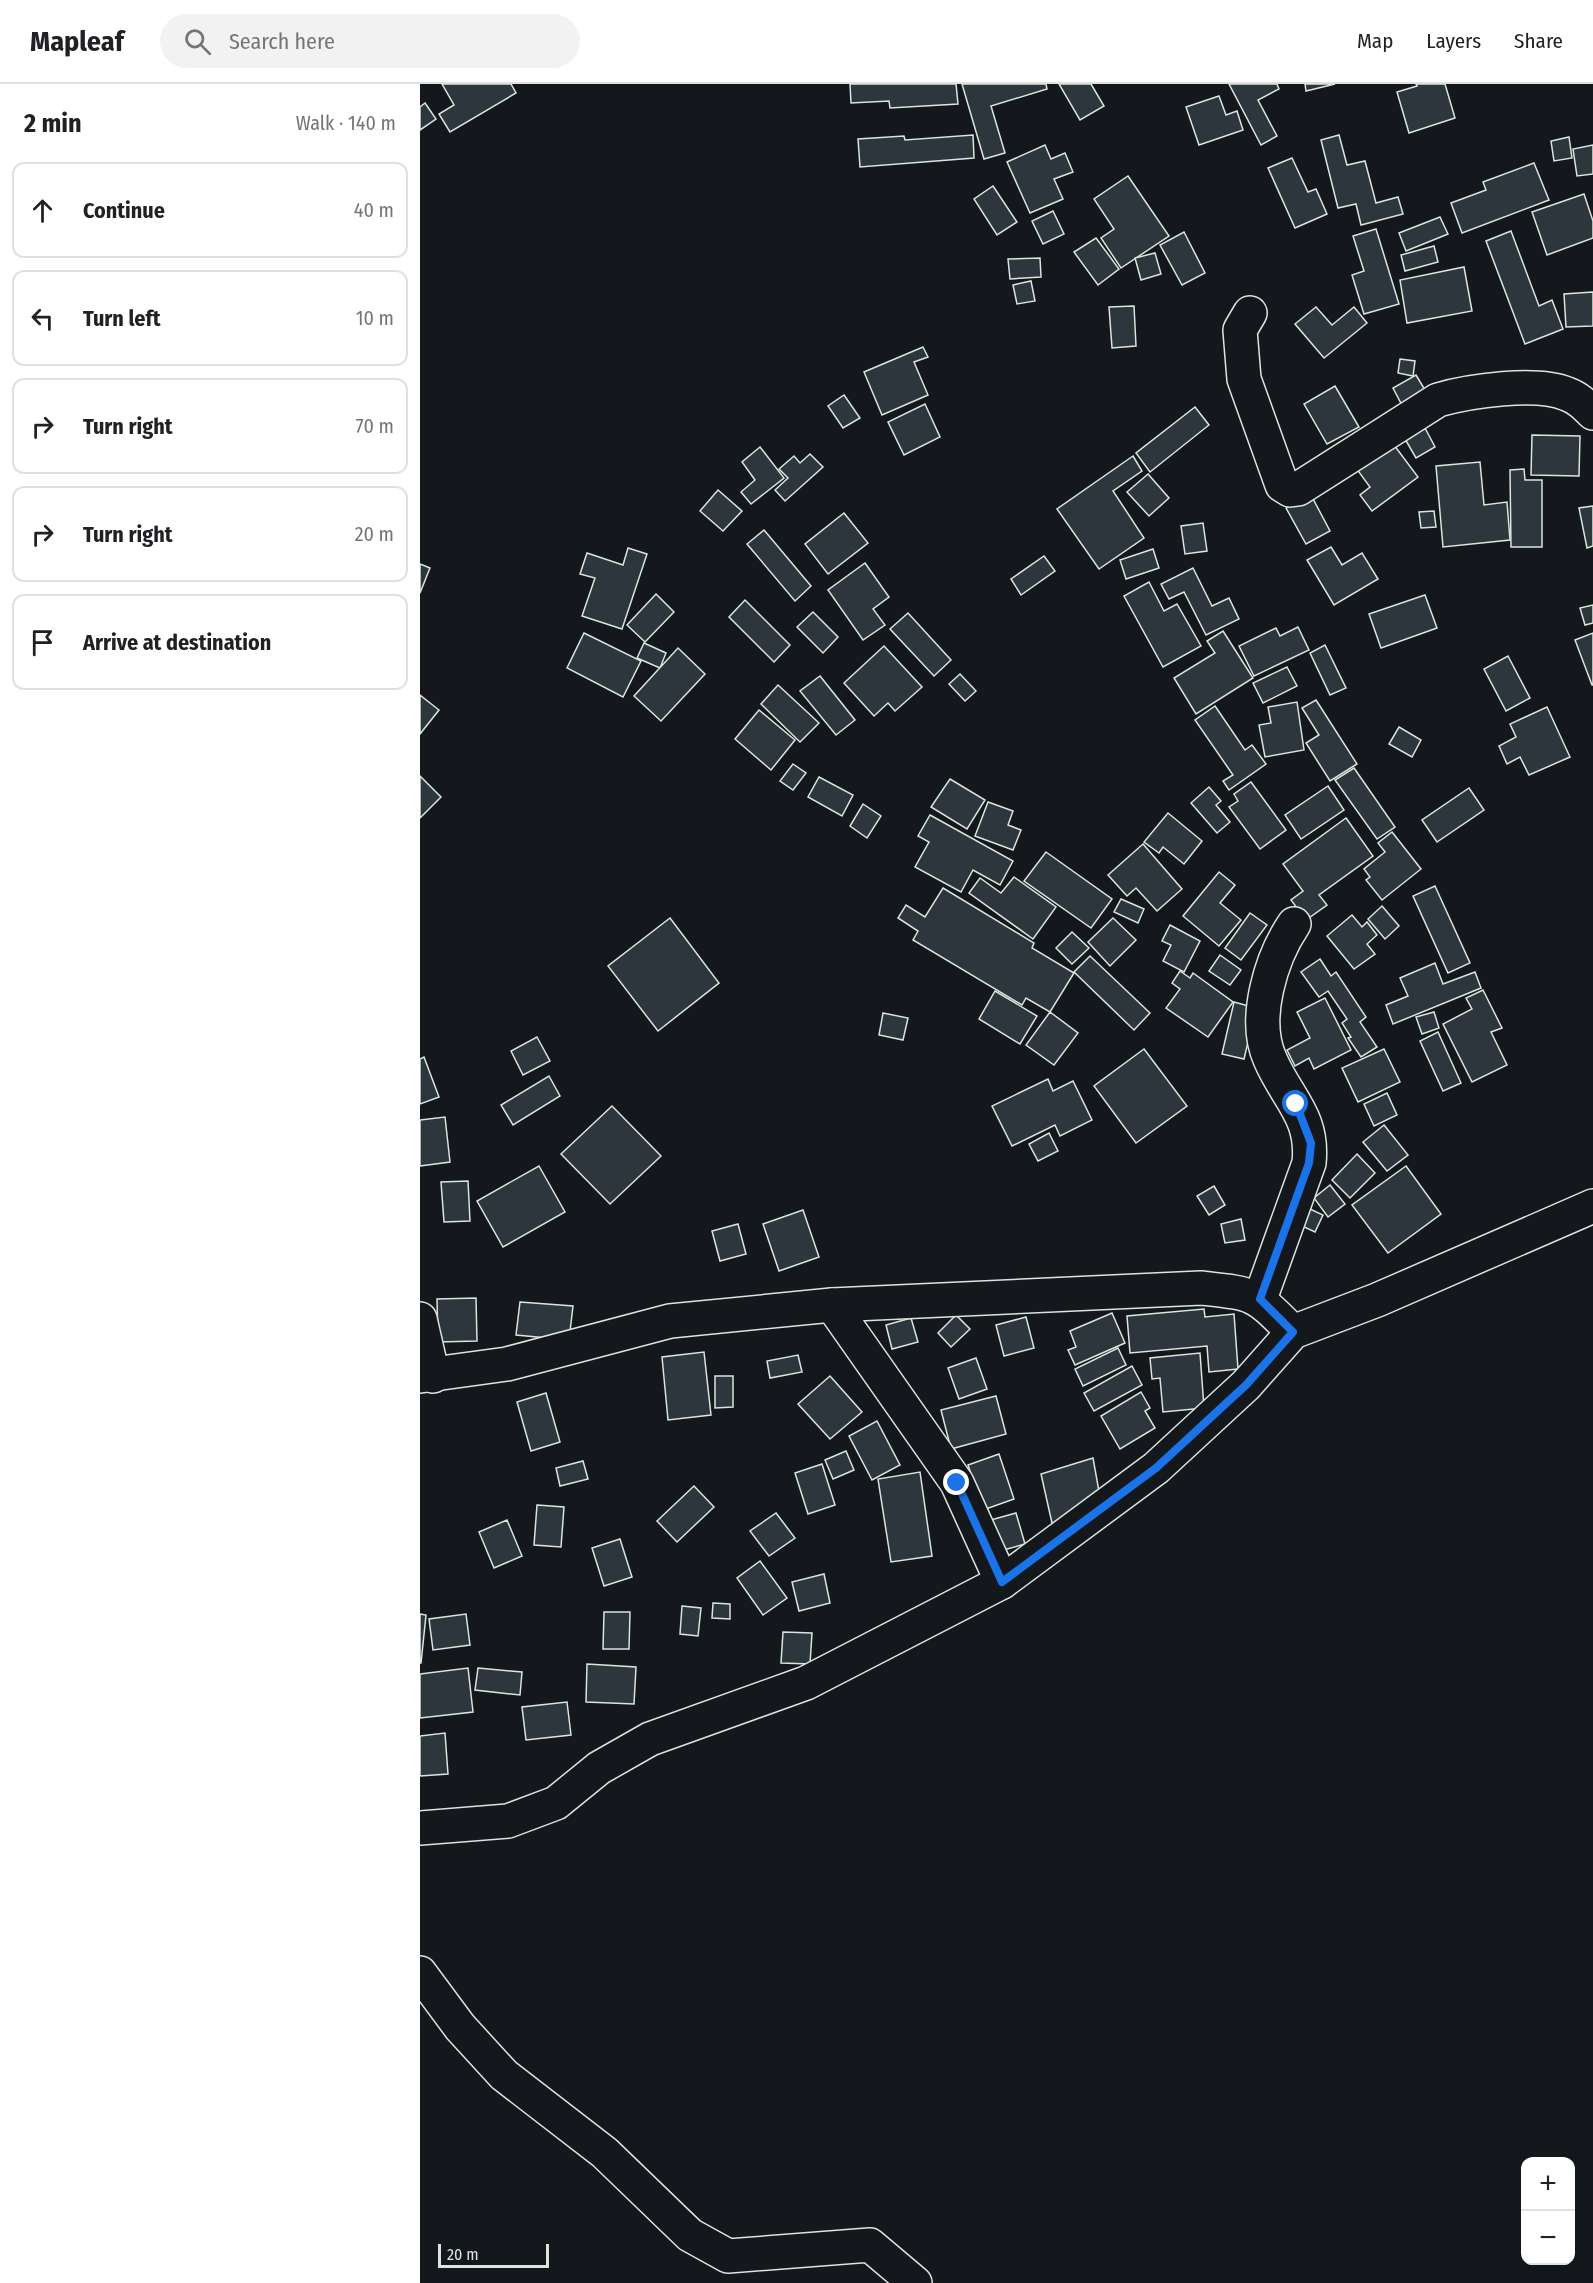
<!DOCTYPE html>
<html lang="en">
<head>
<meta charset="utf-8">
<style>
	:root { --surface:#fff; --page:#f2f2f2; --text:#202124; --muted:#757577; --line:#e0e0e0 }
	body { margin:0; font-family:"Fira Sans Condensed",sans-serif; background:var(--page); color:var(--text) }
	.controls { position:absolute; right:18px; bottom:18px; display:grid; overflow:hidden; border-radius:12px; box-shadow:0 6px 24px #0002 }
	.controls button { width:54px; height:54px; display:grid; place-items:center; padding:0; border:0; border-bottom:2px solid var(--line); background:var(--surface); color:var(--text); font:30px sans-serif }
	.scale { position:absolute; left:18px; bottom:15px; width:111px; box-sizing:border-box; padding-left:6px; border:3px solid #d8e6dc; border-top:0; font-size:16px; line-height:21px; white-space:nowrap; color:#d8e6dc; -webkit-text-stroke:4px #14181c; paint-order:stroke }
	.stop { position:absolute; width:18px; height:18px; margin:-14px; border:4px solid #1a73e8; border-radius:50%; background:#fff }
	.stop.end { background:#1a73e8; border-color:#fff; box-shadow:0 2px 6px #0008 }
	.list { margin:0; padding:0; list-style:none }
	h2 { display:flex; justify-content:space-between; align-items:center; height:78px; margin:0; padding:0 24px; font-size:26px }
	h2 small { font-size:20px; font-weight:400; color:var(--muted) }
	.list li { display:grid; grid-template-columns:39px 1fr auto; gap:18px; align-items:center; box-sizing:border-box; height:96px; margin:0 12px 12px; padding:0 12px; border:2px solid var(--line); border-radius:12px }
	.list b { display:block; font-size:22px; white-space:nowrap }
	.list em { font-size:20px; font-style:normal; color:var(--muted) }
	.icon { flex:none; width:33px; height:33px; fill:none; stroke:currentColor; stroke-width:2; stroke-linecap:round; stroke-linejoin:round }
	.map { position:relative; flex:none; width:1173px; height:2199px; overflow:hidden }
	header { display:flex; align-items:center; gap:36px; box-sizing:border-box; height:84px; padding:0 30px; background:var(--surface); border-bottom:2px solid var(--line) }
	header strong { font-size:28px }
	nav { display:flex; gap:33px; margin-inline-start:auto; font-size:21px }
	.search { width:420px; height:54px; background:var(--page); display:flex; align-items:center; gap:15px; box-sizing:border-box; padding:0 21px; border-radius:33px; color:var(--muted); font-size:22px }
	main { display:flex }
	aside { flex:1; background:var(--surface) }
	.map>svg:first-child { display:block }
	.building { fill:#2c363c; stroke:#d8e6dc; stroke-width:1.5 }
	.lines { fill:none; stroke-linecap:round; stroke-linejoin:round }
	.minor-casing { stroke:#d8e6dc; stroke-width:36 }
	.minor { stroke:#14181c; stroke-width:33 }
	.route { stroke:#1a73e8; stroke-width:8 }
</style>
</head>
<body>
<header>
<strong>Mapleaf</strong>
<div class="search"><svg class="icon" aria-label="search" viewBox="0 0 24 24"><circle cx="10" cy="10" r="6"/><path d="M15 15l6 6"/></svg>Search here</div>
<nav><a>Map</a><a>Layers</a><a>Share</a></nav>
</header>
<main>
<aside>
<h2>2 min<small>Walk · 140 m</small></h2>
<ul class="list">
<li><svg class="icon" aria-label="ahead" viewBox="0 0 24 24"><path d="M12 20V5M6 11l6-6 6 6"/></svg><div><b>Continue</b></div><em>40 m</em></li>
<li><svg class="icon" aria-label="left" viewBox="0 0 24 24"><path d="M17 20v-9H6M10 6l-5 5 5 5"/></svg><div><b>Turn left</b></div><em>10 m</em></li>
<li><svg class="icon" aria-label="right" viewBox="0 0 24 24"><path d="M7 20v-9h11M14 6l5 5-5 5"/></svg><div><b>Turn right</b></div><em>70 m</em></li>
<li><svg class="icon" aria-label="right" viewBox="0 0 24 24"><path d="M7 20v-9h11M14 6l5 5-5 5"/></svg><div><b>Turn right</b></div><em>20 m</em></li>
<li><svg class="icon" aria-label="arrive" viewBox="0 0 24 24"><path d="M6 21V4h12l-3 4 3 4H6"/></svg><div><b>Arrive at destination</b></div></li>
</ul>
</aside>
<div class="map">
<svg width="1173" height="2199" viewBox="0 0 1173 2199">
	<rect width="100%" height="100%" fill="#14181c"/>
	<g class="building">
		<polygon points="22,0 91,0 96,9 30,48 19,30 34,21"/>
		<polygon points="430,0 536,0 538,20 470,24 469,17 431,19"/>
		<polygon points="542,0 626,0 627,5 571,22 585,69 564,75"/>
		<polygon points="639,0 671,0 684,22 660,36"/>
		<polygon points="809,0 857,0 859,5 838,16 857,52 841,61"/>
		<polygon points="885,0 915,0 886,7"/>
		<polygon points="996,0 1025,0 1035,34 989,49 977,8 997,2"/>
		<polygon points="799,12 806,31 817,27 823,46 779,61 766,23"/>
		<polygon points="5,19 16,35 0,46 0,23"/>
		<polygon points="553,51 554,74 440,83 438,55 484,52 485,56"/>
		<polygon points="919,51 927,81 945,77 956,119 978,113 983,130 941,141 936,120 918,124 901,56"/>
		<polygon points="1149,53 1152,74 1134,77 1131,57"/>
		<polygon points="625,61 631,75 645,69 653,88 634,95 643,115 610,129 587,78"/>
		<polygon points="1173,61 1173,90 1157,92 1153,65"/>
		<polygon points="872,74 888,108 896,105 907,130 875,144 848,84"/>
		<polygon points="1114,79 1129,116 1042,149 1031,119 1066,106 1063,98"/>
		<polygon points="708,92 749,152 701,184 681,154 694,145 674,115"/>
		<polygon points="573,102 597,138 577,151 554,115"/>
		<polygon points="1164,110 1173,137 1173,154 1127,171 1112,128"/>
		<polygon points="633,127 644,150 623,160 612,137"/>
		<polygon points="1020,133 1028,150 986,167 979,149"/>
		<polygon points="956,145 979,220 944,230 932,191 944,187 933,152"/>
		<polygon points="1091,147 1119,222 1132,216 1143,245 1105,260 1066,157"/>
		<polygon points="764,148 785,189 762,201 740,161"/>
		<polygon points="676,154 699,185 678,201 654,168"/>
		<polygon points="1014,162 1018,178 985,187 981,171"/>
		<polygon points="735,169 741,190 721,196 715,174"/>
		<polygon points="620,174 621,193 590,195 588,175"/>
		<polygon points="1044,183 1052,227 987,239 980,196"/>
		<polygon points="611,197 615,217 597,220 593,201"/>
		<polygon points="1173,208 1173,242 1146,243 1144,210"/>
		<polygon points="714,222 716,262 692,264 689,223"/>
		<polygon points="896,223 912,241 934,223 947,239 904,274 875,240"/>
		<polygon points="503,263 508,273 494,278 508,311 462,331 444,288"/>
		<polygon points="980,275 995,277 993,292 978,289"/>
		<polygon points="996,291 1008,311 984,325 973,304"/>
		<polygon points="915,302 939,343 907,360 884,320"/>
		<polygon points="424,311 440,334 423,344 408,322"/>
		<polygon points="505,320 520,353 484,371 468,338"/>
		<polygon points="775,323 789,341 730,388 716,369"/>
		<polygon points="1005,344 1015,363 996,374 985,355"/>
		<polygon points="1112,351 1160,352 1159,392 1111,391"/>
		<polygon points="971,357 998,393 952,427 940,411 950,403 936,384"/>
		<polygon points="340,363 364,394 331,420 321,408 335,396 322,378"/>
		<polygon points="390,370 403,383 365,417 355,406 368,394 359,385 374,372 380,379"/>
		<polygon points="713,372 722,387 693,407 724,454 679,485 637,425"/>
		<polygon points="1060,378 1064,421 1087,418 1090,456 1023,463 1016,382"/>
		<polygon points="1104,385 1105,396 1122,396 1122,463 1091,463 1090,386"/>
		<polygon points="728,390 749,414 729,432 707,408"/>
		<polygon points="298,406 322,427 303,447 280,427"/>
		<polygon points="891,411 910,447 886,460 866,424"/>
		<polygon points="1173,422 1173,462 1167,464 1159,424"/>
		<polygon points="1014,427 1016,443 1001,444 999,428"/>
		<polygon points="424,429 448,459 408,490 385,460"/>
		<polygon points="783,439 787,467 765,470 761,442"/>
		<polygon points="344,446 391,502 375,517 327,460"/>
		<polygon points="911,463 922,481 942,469 958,495 914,521 887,476"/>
		<polygon points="208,464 227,470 202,545 162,532 175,494 160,490 167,469 203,481"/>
		<polygon points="733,465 739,484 706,495 700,476"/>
		<polygon points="624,472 635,487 601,511 591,495"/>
		<polygon points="445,479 469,513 453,525 465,541 443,556 408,506"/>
		<polygon points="0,480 10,484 0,509"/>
		<polygon points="773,484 792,522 809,514 819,535 786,551 764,508 749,515 741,500"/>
		<polygon points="729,498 744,527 757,520 781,562 743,583 704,512"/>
		<polygon points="236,510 254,528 225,558 207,541"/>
		<polygon points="1005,511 1017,544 961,564 949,530"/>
		<polygon points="325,516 370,561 354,578 309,533"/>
		<polygon points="1173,521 1173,539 1165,541 1160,524"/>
		<polygon points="393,528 418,553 403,569 377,543"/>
		<polygon points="488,529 531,576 514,592 470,545"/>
		<polygon points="878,543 889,566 834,592 819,562 856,544 860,552"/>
		<polygon points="803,547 833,594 776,630 754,594 795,569 787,557"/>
		<polygon points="164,549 221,577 203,613 147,584"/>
		<polygon points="1173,549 1173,601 1172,601 1155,556"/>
		<polygon points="224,559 246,569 240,584 217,574"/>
		<polygon points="905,561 926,604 910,611 890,569"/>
		<polygon points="464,562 502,603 475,627 468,619 454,632 424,599"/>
		<polygon points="258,564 285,590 241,637 214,612"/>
		<polygon points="1088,572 1110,614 1086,627 1064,585"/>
		<polygon points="867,583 877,602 843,619 833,599"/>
		<polygon points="540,590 556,607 545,617 529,600"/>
		<polygon points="400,592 435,636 416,651 380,607"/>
		<polygon points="358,601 399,639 380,658 341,620"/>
		<polygon points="0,611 19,626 0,650"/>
		<polygon points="896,616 937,680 910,697 886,659 899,651 882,624"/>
		<polygon points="877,618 884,666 845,673 839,641 851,639 848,623"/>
		<polygon points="795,622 825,666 832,661 846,680 809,706 803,697 813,691 775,636"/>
		<polygon points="1127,623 1150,673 1109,691 1100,673 1087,680 1079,662 1096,653 1090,640"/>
		<polygon points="339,626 375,656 351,686 315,655"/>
		<polygon points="979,643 1001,656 992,673 969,660"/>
		<polygon points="373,680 386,689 373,706 360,697"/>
		<polygon points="934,684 975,743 957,755 915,696"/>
		<polygon points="0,692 21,713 0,734"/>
		<polygon points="399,693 433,711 422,732 388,713"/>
		<polygon points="530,695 565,716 547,745 511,723"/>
		<polygon points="831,698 866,746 840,765 809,723 818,717 814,710"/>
		<polygon points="908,702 924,726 881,755 865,731"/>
		<polygon points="789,703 801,717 796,721 810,738 797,749 771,719"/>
		<polygon points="1049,704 1064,726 1017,758 1002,736"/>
		<polygon points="568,718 593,727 588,741 601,746 593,766 555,752"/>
		<polygon points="443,720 461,732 447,754 430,742"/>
		<polygon points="748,729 782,757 764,780 743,763 739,769 724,758"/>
		<polygon points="510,731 593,777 580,801 553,786 541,808 495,783 509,758 498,752"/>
		<polygon points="926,734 953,772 899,811 907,821 886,836 871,816 883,807 863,780"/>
		<polygon points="972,748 1001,785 962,816 946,796 950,793 944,785 965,768 958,759"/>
		<polygon points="723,760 762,805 737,827 716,804 707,812 688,791"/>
		<polygon points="626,768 692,815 671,844 604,797"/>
		<polygon points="799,788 815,801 800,819 821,836 799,862 763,832"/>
		<polygon points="594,793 636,823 613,855 549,809 560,794 581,809"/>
		<polygon points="1015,802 1050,879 1028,889 993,812"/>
		<polygon points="523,804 614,859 612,864 654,889 630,928 606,914 602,921 493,856 498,847 478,834 486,821 505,833"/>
		<polygon points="701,815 724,825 718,839 694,828"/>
		<polygon points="962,822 979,842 965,855 948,835"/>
		<polygon points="830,829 847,841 821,876 805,864"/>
		<polygon points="932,831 942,843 947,838 957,851 947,860 955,870 934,885 907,852"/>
		<polygon points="250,834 299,899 238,947 188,882"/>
		<polygon points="693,834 716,856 690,882 668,858"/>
		<polygon points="750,841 780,857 764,888 743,877 751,861 742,857"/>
		<polygon points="652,848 669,864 652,880 636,864"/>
		<polygon points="800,871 821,886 810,901 789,887"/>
		<polygon points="670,872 730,929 714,946 654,888"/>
		<polygon points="900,875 911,892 916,888 946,933 940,938 957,963 941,973 928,954 931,953 922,939 927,935 908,907 899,913 881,888"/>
		<polygon points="1015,879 1023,900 1055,888 1061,904 973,940 966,921 988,912 980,894"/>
		<polygon points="760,887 770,894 773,889 813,918 788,953 746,924 760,905 752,899"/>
		<polygon points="1063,906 1082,944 1071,948 1087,981 1052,998 1023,940 1052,925 1046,914"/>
		<polygon points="575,907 617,932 600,960 559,935"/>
		<polygon points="905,914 931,966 894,985 889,974 875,982 867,966 890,954 877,928"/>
		<polygon points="814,918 836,924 824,975 802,970"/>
		<polygon points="630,928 658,949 634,981 606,961"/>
		<polygon points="1014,928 1019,944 1002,950 996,933"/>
		<polygon points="463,929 488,934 483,956 459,951"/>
		<polygon points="1018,948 1041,999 1023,1007 1000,957"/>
		<polygon points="117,953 130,977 103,991 91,967"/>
		<polygon points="724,965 767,1022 716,1059 674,1002"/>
		<polygon points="964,965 980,998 938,1018 922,984"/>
		<polygon points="4,973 19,1013 0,1020 0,975"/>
		<polygon points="129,992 140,1012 93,1041 81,1021"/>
		<polygon points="628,995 633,1007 653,997 672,1036 640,1052 635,1041 592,1062 572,1022"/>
		<polygon points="967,1009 977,1031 954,1042 944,1020"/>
		<polygon points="192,1022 241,1072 190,1120 141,1070"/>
		<polygon points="25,1033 30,1078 0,1082 0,1036"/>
		<polygon points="964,1041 988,1071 967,1087 943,1058"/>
		<polygon points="629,1049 638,1067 618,1077 609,1060"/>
		<polygon points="937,1070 955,1089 930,1114 912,1096"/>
		<polygon points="119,1082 145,1128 83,1163 57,1117"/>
		<polygon points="986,1082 1021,1130 968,1169 932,1121"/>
		<polygon points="48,1097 50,1137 24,1138 21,1098"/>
		<polygon points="910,1101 925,1120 908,1133 894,1114"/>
		<polygon points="794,1102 805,1121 789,1131 777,1112"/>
		<polygon points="890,1125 903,1131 895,1148 882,1142"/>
		<polygon points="383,1126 399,1173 359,1187 343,1140"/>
		<polygon points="821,1135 825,1156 805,1159 801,1140"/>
		<polygon points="318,1140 326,1170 300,1177 292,1147"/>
		<polygon points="56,1214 57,1257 18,1258 17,1215"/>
		<polygon points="100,1218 153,1222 149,1256 96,1251"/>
		<polygon points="784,1225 785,1233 814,1230 818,1285 789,1288 787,1262 710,1269 707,1232"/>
		<polygon points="692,1229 705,1259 655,1281 648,1266 656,1263 650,1247"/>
		<polygon points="536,1231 550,1245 531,1263 518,1249"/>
		<polygon points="606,1233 614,1264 584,1272 576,1241"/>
		<polygon points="491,1234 498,1258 472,1265 466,1241"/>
		<polygon points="698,1264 706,1281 663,1302 655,1285"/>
		<polygon points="284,1268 291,1331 248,1336 242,1273"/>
		<polygon points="780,1269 784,1324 743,1328 740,1294 732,1295 730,1274"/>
		<polygon points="378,1271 382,1288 350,1294 347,1277"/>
		<polygon points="556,1274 567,1305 539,1315 528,1284"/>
		<polygon points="712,1282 722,1301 674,1327 664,1309"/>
		<polygon points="295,1292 313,1292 313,1323 295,1324"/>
		<polygon points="410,1292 442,1328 410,1355 378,1320"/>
		<polygon points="721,1308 730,1324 725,1327 735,1344 700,1365 681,1332"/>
		<polygon points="126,1309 140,1358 111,1367 97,1318"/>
		<polygon points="576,1312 586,1350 531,1365 521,1326"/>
		<polygon points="457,1337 480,1381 452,1396 429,1352"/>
		<polygon points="426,1367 434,1386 413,1395 405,1376"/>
		<polygon points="579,1370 594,1415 563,1426 548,1381"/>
		<polygon points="673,1374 682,1424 632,1439 621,1390"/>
		<polygon points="163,1377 168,1395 140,1402 136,1384"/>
		<polygon points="402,1380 415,1421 388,1430 375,1389"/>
		<polygon points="500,1388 512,1472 471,1478 458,1395"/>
		<polygon points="274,1402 294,1423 257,1458 237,1437"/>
		<polygon points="117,1421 144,1423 141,1463 114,1461"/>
		<polygon points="356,1429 375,1454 349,1472 330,1447"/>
		<polygon points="596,1429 605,1460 569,1470 560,1439"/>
		<polygon points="87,1436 102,1472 74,1484 59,1448"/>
		<polygon points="200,1455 212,1493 184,1502 172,1464"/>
		<polygon points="340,1477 367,1514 343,1531 317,1494"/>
		<polygon points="404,1490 410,1519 379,1527 372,1498"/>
		<polygon points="293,1519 310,1520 310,1535 292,1534"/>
		<polygon points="262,1522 281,1524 278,1552 260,1550"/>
		<polygon points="184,1528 210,1528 209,1565 183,1565"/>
		<polygon points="0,1530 6,1531 1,1579 0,1579"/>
		<polygon points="46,1530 50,1561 13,1566 9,1535"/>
		<polygon points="363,1548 392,1549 390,1580 361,1579"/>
		<polygon points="167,1580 216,1583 214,1620 166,1618"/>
		<polygon points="48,1584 53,1628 0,1634 0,1590"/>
		<polygon points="58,1584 102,1588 100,1611 55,1606"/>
		<polygon points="147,1618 151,1651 106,1656 102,1623"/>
		<polygon points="25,1649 28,1690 0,1692 0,1652"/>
	</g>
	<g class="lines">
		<g class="minor-casing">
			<g id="minor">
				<path d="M 830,229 L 820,246 L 824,295 L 862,401 L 870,406 L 878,405 L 1018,316 C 1049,307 1117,297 1147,310 C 1158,314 1165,321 1173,329"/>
				<path d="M 840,1215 L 889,1079 C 894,1032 867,1015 850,975 C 832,935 851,874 874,840"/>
				<polyline points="412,1221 537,1399 582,1498"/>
				<polyline points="0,1235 13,1292"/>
				<path d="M 0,1292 L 87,1280 L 250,1237 L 412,1221 L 781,1204 C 836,1210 834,1209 873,1248"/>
				<polyline points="0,1744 88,1737 136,1719 179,1684 230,1655 386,1599 582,1498 736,1384 826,1301 873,1248 957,1216 1173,1122"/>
				<polyline points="0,1889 40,1943 84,1991 185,2069 270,2151 308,2172 450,2161 495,2199"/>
			</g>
		</g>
		<use href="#minor" class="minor"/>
	</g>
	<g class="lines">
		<polyline class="route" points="537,1399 582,1498 736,1384 826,1301 873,1248 840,1215 889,1079 891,1059 876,1020"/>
	</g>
</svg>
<div class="controls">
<button>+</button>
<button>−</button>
</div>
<div class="scale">20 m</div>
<div class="stop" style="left:876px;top:1020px"></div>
<div class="stop end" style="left:537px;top:1399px"></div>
</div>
</main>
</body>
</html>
